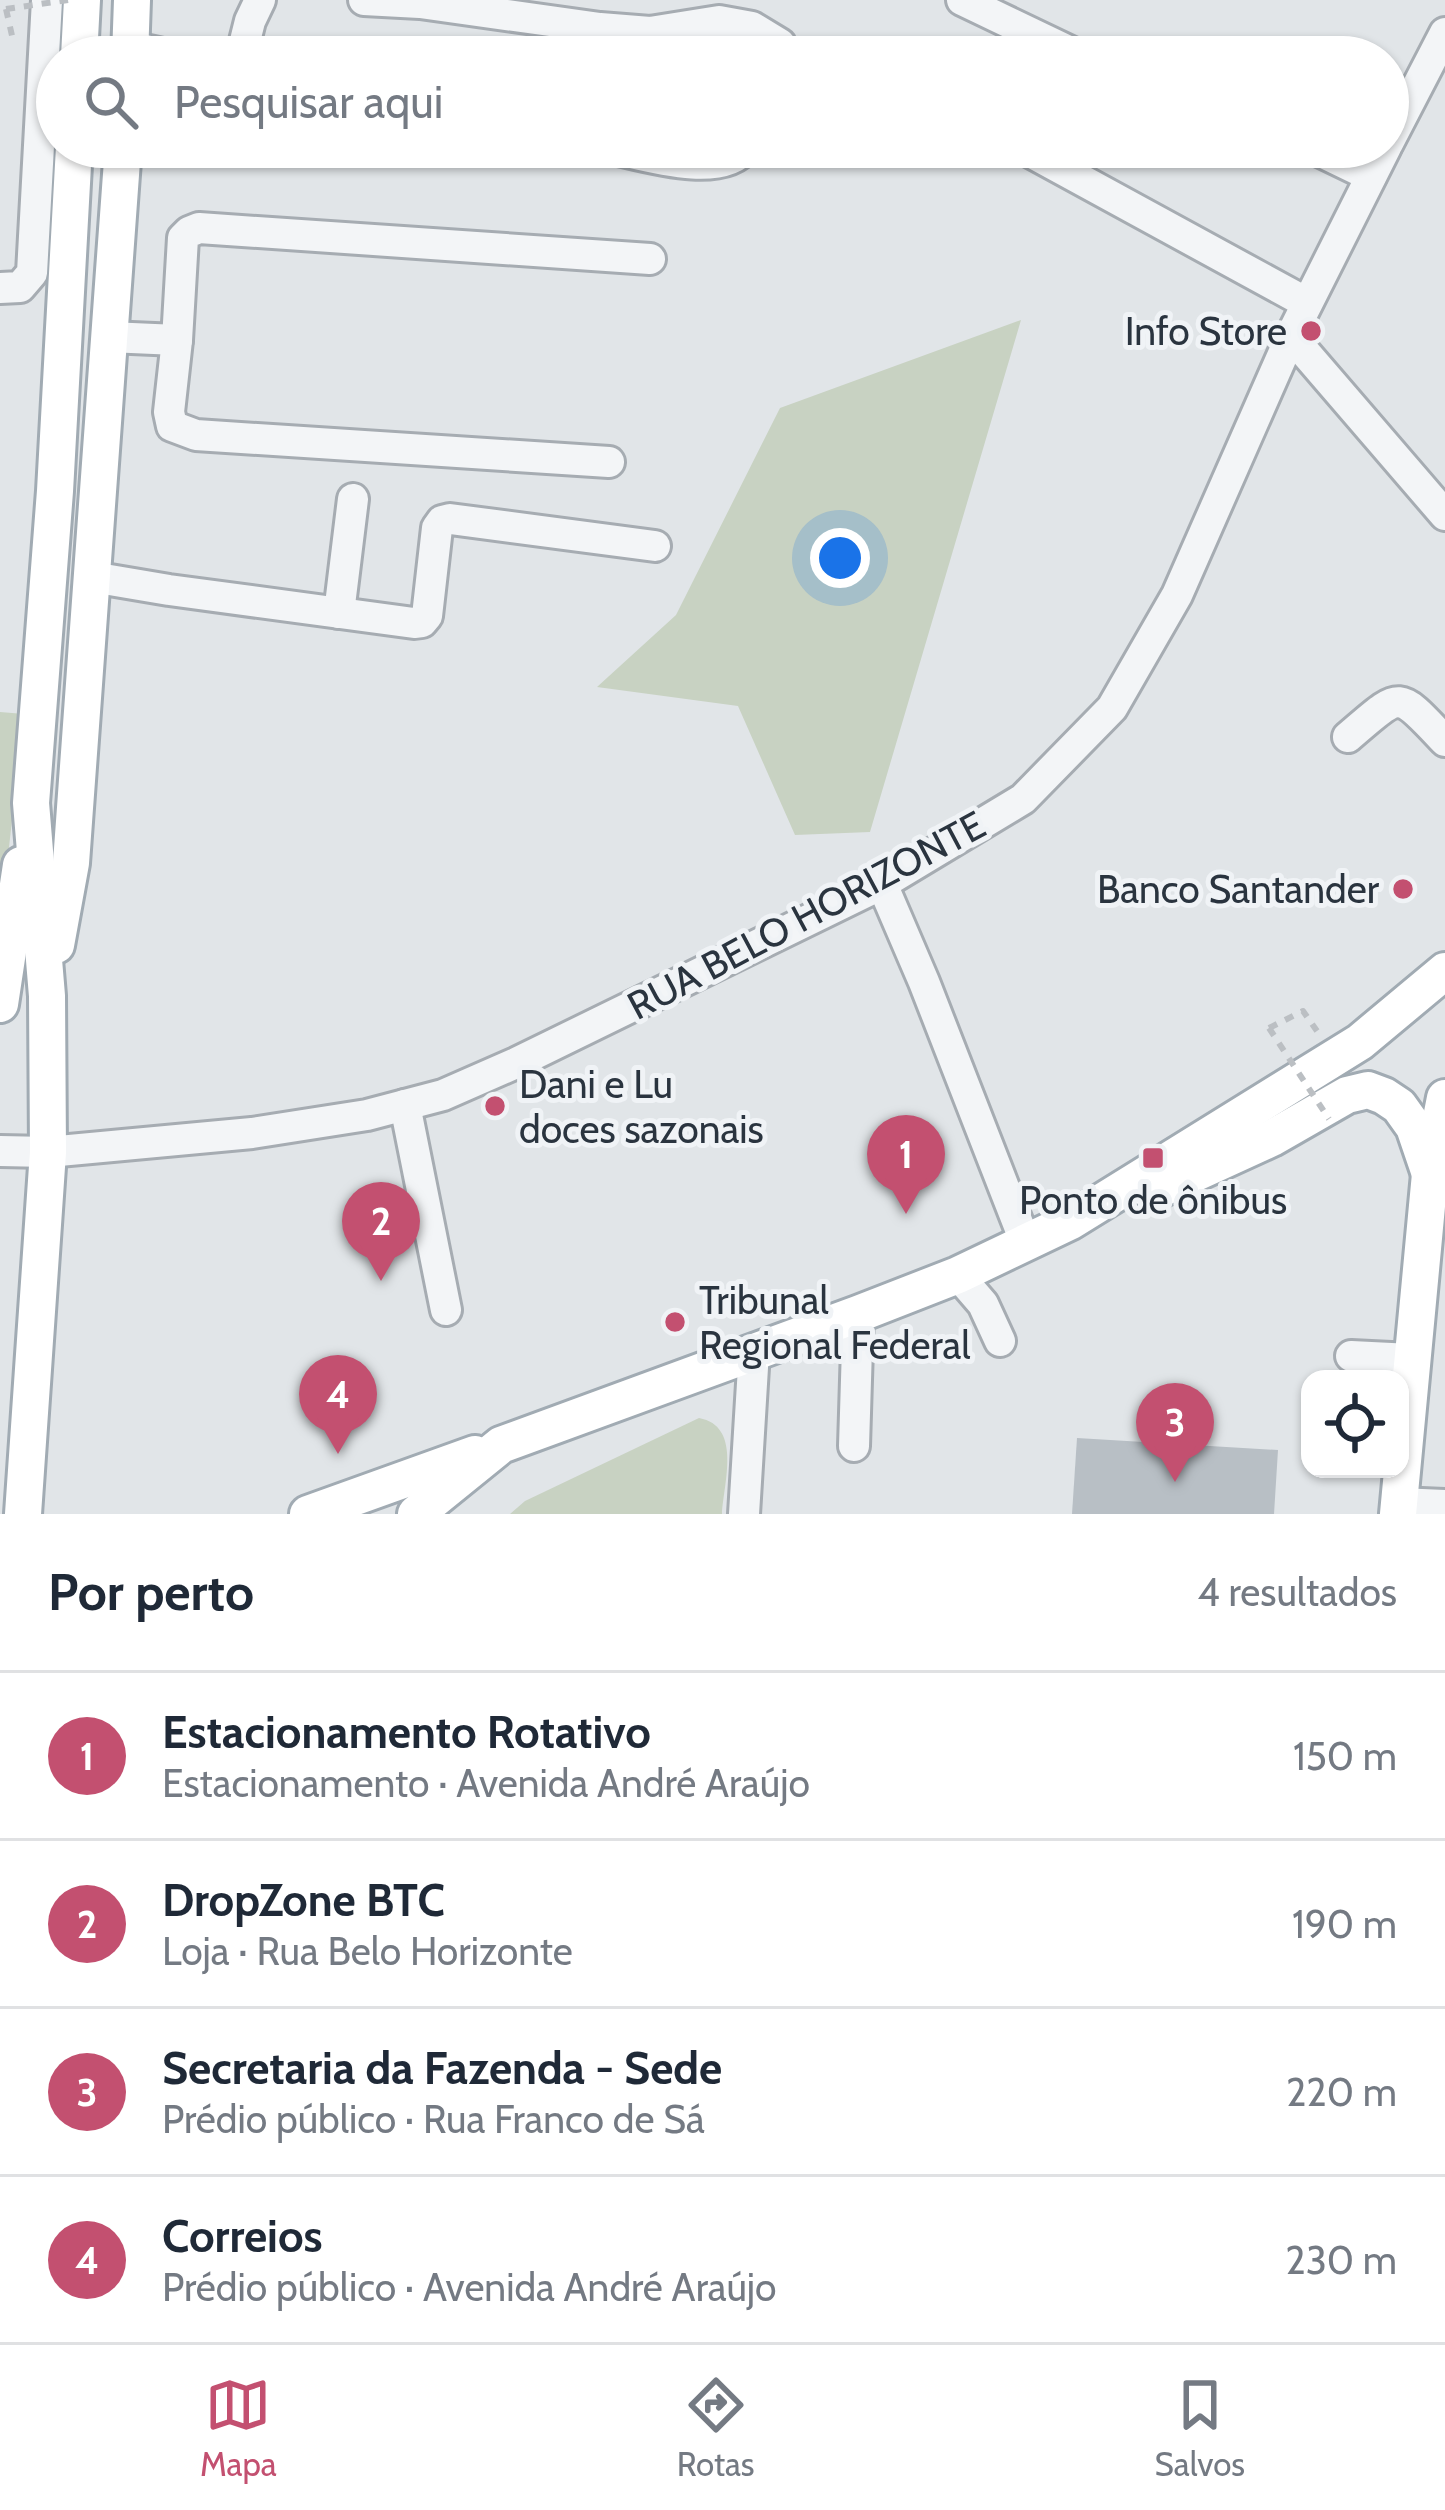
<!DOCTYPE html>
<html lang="pt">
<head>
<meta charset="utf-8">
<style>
	:root { --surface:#fff; --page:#f6f6f7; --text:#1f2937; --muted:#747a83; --line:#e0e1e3; --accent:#c35070 }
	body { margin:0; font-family:Cabin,sans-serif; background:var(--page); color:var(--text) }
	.controls { position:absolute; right:36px; bottom:36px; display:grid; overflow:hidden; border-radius:24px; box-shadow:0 3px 9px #0004 }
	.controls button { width:108px; height:108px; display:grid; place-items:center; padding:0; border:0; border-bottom:3px solid var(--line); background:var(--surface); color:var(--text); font:60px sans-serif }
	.you { position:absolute; left:840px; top:558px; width:42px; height:42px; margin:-30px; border:9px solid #fff; border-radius:50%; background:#1a73e8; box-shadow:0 0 0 18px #1a73e833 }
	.badge { display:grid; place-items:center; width:78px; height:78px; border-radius:50%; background:var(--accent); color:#fff; font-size:39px; font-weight:700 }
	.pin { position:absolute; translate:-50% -99px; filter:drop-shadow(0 3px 6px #0008) }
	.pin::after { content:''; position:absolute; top:63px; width:42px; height:36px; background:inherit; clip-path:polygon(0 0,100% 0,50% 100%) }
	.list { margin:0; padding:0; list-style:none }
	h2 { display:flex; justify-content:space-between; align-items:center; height:156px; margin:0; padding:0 48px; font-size:51px }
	h2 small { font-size:39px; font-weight:400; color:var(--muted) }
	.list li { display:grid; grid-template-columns:78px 1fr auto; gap:36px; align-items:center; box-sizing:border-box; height:168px; padding:0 48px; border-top:3px solid var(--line) }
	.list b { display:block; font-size:45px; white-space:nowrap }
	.list p { margin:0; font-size:39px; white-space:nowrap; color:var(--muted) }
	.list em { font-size:39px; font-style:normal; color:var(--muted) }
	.icon { flex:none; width:66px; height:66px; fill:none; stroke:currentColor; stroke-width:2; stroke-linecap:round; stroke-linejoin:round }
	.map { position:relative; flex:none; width:1445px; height:1514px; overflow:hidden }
	.search { position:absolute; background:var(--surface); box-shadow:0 3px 9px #0004; left:36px; right:36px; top:36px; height:132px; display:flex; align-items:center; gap:30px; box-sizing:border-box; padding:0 42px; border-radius:66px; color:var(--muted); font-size:45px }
	.sheet { height:828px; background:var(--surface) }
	nav { display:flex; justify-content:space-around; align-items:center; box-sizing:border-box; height:168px; border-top:3px solid var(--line); background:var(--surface); font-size:33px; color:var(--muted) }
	nav a { display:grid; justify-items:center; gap:6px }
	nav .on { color:var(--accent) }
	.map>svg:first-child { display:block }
	.green { fill:#c8d2c2 }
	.building { fill:#b8bfc5 }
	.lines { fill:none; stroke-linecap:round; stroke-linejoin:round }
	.minor-casing { stroke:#a6acb2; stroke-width:36 }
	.major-casing { stroke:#a1abb3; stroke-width:42 }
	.path { stroke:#bbbfc3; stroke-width:6; stroke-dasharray:9 9; stroke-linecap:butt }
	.minor { stroke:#f3f5f7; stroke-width:30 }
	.major { stroke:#fff; stroke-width:36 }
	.path-bridge { stroke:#bbbfc3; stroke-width:6; stroke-dasharray:9 9; stroke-linecap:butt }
	.poi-dot { fill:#c35070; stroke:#f0f3f6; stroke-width:4.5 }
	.labels { text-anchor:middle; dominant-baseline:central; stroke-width:10; stroke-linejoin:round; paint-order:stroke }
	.poi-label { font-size:39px; fill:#2a343f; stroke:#f0f3f6; text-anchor:end }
	.street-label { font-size:39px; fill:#2a343f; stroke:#f0f3f6 }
</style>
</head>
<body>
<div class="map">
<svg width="1445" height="1514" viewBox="0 0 1445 1514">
	<rect width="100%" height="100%" fill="#e1e5e8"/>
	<g class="green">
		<polygon points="1021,320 870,832 795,835 738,706 597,687 676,615 780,408"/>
		<polygon points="0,712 24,714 0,927"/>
		<path d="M 699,1418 C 742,1426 724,1482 722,1514 L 510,1514 L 525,1501 Z"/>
	</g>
	<polygon class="building" points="1077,1438 1278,1450 1274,1514 1072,1514"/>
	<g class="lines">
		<g class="minor-casing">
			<g id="minor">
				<polyline points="364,0 420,3 600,28 650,32 719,21 752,27 780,44 781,57"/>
				<polyline points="962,0 1081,57"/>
				<polyline points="131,47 177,57"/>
				<polyline points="241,57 250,21 260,0"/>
				<polyline points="1388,143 1445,33"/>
				<path d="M 605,147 C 640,154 721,181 746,147"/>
				<polyline points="1021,147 1307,303"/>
				<polyline points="1311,147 1371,176"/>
				<polyline points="0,288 20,287 32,273 47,0"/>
				<polyline points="1291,336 1445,515"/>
				<polyline points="109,337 177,340"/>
				<polyline points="609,462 196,435 172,426 169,412 177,340 183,238 189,232 199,228 650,259"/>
				<polyline points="92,577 169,590 414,623 422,622 427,616 437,528 442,521 450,519 655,546"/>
				<polyline points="339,613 353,499"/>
				<path d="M 1348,737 C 1402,691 1396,689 1445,741"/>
				<polyline points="882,884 924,982 1026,1244"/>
				<polyline points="405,1105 446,1310"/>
				<polyline points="0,1151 48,1152 252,1133 367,1115 443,1095 516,1063 882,884 1023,799 1112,708 1177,595 1291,336 1386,147"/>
				<polyline points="958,1275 983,1304 1000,1341"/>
				<polyline points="1351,1356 1411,1359"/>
				<polyline points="854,1446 858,1314"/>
				<polyline points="1399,1503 1445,1505"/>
				<polyline points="744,1514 754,1351"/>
			</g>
		</g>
		<g class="major-casing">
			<g id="major">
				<polyline points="79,57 82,0"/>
				<polyline points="130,57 132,0"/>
				<polyline points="56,945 71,863 123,147"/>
				<polyline points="0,1004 21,865"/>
				<polyline points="1152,1193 1272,1138 1347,1095 1368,1090 1384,1096 1399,1106 1414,1127 1430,1174"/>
				<polyline points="23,1514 48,1152 47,996 31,803 55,491 74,147"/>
				<polyline points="308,1514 475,1454"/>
				<polyline points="416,1514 501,1445 858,1314 958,1275 1071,1221 1360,1042 1445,971"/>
				<polyline points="1398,1514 1430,1174 1445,1098"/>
			</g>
		</g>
		<g class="path">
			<polyline points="6,9 13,40"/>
			<polyline points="1269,1028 1303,1011 1317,1031"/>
		</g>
		<use href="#minor" class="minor"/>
		<use href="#major" class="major"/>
		<g class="path-bridge">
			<polyline points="6,9 68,0"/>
			<polyline points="1269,1028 1329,1119"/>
		</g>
	</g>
	<g class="poi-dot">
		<circle cx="1311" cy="331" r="12"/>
		<circle cx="1403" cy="889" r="12"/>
		<circle cx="495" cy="1106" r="12"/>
		<rect x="1141" y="1146" width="24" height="24" rx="6"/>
		<circle cx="675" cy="1322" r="12"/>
	</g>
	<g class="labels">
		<g class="poi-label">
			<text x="1287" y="331">Info Store</text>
			<text x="1379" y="889">Banco Santander</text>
			<text x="519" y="1084" text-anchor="start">Dani e Lu<tspan x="519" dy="45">doces sazonais</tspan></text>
			<text x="1153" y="1200" text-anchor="middle">Ponto de ônibus</text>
			<text x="699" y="1300" text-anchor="start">Tribunal<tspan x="699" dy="45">Regional Federal</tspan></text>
		</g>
		<g class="street-label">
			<text transform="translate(806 915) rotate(-28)">RUA BELO HORIZONTE</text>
		</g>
	</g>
</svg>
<div class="controls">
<button><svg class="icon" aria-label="locate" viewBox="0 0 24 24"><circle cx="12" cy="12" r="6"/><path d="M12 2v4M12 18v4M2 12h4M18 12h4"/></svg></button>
</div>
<div class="you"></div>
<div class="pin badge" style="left:906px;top:1214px">1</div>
<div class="pin badge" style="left:381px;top:1281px">2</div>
<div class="pin badge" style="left:1175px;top:1482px">3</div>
<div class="pin badge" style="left:338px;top:1454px">4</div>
<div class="search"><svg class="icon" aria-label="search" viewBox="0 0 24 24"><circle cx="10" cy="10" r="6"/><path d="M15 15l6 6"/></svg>Pesquisar aqui</div>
</div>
<section class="sheet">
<h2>Por perto<small>4 resultados</small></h2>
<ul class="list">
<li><span class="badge">1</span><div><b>Estacionamento Rotativo</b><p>Estacionamento · Avenida André Araújo</p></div><em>150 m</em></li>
<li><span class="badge">2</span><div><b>DropZone BTC</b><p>Loja · Rua Belo Horizonte</p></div><em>190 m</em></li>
<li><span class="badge">3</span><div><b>Secretaria da Fazenda - Sede</b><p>Prédio público · Rua Franco de Sá</p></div><em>220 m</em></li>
<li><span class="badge">4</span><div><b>Correios</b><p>Prédio público · Avenida André Araújo</p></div><em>230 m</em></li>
</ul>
</section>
<nav>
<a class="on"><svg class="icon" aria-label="map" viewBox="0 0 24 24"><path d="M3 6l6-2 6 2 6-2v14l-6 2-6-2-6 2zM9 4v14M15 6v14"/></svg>Mapa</a>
<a><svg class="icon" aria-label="directions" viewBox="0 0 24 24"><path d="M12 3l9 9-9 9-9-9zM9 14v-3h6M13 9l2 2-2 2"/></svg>Rotas</a>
<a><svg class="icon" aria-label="saved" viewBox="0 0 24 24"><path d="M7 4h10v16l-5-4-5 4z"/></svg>Salvos</a>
</nav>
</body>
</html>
